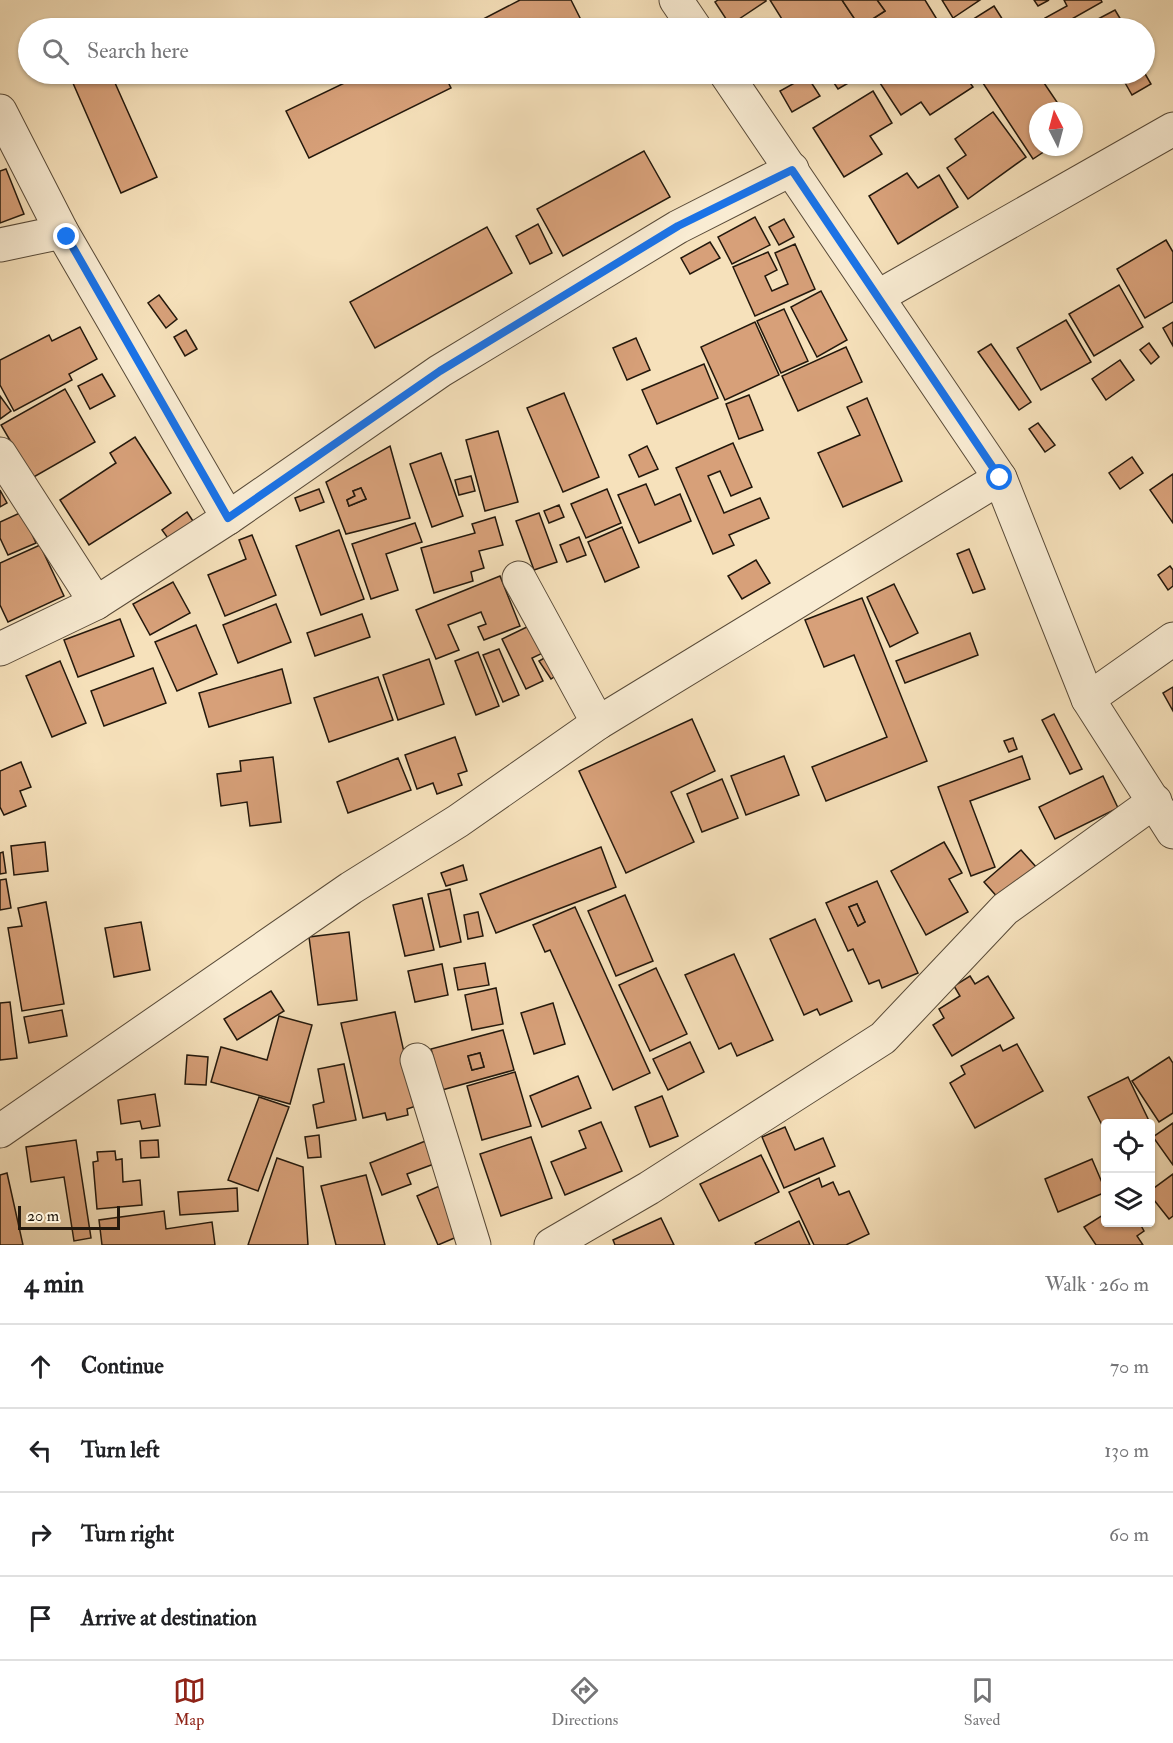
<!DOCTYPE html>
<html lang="en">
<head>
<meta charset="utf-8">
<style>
	:root { --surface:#fff; --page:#f2f2f2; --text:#202124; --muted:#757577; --line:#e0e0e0; --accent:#8f2418 }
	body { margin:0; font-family:"IM FELL Double Pica",serif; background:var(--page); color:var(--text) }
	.controls { position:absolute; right:18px; bottom:18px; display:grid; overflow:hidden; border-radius:6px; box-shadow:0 2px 4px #0004 }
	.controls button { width:54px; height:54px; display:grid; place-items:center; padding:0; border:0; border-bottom:2px solid var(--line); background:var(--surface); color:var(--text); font:30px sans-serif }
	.compass { position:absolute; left:1029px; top:102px; width:54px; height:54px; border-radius:50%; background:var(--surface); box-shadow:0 2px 4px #0004; rotate:354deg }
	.scale { position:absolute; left:18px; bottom:15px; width:102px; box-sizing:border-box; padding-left:6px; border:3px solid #23180c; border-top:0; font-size:16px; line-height:21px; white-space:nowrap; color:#23180c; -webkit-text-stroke:4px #f9ecd3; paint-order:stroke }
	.stop { position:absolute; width:18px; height:18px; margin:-14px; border:4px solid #1a73e8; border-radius:50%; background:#fff }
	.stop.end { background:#1a73e8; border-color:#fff; box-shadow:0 2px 6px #0008 }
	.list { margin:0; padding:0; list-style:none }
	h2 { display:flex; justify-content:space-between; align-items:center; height:78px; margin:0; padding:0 24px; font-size:26px }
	h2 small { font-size:20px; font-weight:400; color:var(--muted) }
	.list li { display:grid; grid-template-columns:39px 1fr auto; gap:18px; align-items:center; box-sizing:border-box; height:84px; padding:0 24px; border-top:2px solid var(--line) }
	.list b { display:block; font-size:22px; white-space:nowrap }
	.list em { font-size:20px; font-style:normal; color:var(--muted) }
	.icon { flex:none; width:33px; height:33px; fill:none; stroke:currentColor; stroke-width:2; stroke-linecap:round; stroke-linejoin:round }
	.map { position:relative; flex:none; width:1173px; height:1245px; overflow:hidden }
	.search { position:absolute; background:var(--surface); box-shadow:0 2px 4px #0004; left:18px; right:18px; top:18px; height:66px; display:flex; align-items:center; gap:15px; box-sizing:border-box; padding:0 21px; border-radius:33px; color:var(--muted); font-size:22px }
	.sheet { height:414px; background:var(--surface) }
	nav { display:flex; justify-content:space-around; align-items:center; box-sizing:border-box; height:84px; border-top:2px solid var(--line); background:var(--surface); font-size:16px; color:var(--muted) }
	nav a { display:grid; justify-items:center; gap:3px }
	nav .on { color:var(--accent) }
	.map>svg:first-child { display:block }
	.building { fill:#d7a079; stroke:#23180c; stroke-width:1.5; fill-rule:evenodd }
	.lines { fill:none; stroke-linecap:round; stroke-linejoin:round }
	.minor-casing { stroke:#584a38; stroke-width:35 }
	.minor { stroke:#f9ecd3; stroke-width:33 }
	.route { stroke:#1a73e8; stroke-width:8 }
</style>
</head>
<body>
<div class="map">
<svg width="1173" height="1245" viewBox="0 0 1173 1245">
	<rect width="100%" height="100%" fill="#f6e1bb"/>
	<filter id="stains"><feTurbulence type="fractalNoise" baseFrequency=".00333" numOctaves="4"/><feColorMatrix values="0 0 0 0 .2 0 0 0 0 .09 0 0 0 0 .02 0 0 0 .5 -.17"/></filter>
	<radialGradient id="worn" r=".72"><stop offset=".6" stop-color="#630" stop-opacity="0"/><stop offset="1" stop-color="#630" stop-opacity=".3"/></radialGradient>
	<g class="building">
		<polygon points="520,0 571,0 582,22 569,28 466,28"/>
		<polygon points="718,0 766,0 766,1 730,25 715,2"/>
		<polygon points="770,0 842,0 860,27 885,11 877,0 925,0 941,26 936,28 800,28 794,19 785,24"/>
		<polygon points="842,0 877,0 885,11 860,27"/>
		<polygon points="942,0 980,0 953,18"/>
		<polygon points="1034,0 1049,0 1038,6"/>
		<polygon points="1064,0 1101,0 1102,2 1056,28 1051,28 1045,18 1067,6"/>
		<polygon points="994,6 1008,28 959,28"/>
		<polygon points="1115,10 1124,25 1118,28 1081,28"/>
		<polygon points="1144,72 1151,84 1132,95 1120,74"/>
		<polygon points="69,74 111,74 157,177 121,193"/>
		<polygon points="363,74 444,74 451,88 309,158 286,111"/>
		<polygon points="828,74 864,74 838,89"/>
		<polygon points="895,74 964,74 973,87 930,115 921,102 901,115 880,83"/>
		<polygon points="977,74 1038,74 1063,111 1038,111 1038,147 1051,147 1033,159"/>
		<polygon points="807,76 820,96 792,112 780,91"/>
		<polygon points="873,91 892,123 870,136 882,154 844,177 813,128"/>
		<polygon points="993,112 1026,157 968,199 947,168 966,155 955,139"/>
		<polygon points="644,151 670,197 563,256 537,209"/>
		<polygon points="6,169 24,214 0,223 0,171"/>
		<polygon points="907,173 918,188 939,175 958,207 898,244 869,196"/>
		<polygon points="755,217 770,245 732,264 718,237"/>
		<polygon points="784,219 794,237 779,245 769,227"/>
		<polygon points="538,224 552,253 530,264 516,236"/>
		<polygon points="487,227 512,273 375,348 350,302"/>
		<polygon points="1166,240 1173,252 1173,302 1145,318 1117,269"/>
		<polygon points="710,242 720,258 690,274 681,258"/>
		<polygon points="795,244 815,289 755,316 733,267 768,252 777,270 765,276 772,291 788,284 775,253"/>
		<polygon points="1119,285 1143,327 1094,356 1069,314"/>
		<polygon points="821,291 847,340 817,357 791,307"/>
		<polygon points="159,295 177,319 166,328 148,303"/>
		<polygon points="784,309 808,361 781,373 757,321"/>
		<polygon points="1066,320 1091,362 1041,390 1017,348"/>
		<polygon points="755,322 779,375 725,400 701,347"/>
		<polygon points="1173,322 1173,346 1163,328"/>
		<polygon points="80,327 97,359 69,374 72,380 14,411 0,385 0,360 49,335 52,341"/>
		<polygon points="186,330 197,349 185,356 174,337"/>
		<polygon points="636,338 650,370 627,380 613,348"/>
		<polygon points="1149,343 1159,357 1151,364 1140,350"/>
		<polygon points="991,344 1031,402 1019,410 978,352"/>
		<polygon points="846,347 862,382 798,411 782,376"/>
		<polygon points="1120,360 1134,380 1106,400 1092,379"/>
		<polygon points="704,364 718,398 657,424 642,390"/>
		<polygon points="102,374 115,396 90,409 78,386"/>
		<polygon points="65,389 95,442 32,478 1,425"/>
		<polygon points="564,393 599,477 563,492 527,408"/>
		<polygon points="749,395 763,430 739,439 726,404"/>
		<polygon points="0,396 11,411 0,419"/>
		<polygon points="867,398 902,481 843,507 818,453 860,435 847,407"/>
		<polygon points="1038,423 1055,445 1045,452 1029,429"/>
		<polygon points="498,431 518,502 485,511 466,440"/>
		<polygon points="135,437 171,493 89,545 60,500 116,463 110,453"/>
		<polygon points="733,443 752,487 731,496 720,471 708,476 724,513 760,498 769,518 729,535 734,545 713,554 676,468"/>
		<path d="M 390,446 L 410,518 L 346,534 L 326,482 ZM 361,488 L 366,499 L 349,506 L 347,500 L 355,496 L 353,491 Z"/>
		<polygon points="647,446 658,469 639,477 629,455"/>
		<polygon points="441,453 463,516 432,527 410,464"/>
		<polygon points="1132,457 1143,473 1120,489 1109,473"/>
		<polygon points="1173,474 1173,523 1150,490"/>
		<polygon points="471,476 475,491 459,495 455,480"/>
		<polygon points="646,484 655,505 680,494 691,521 639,543 618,495"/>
		<polygon points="361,488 366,499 349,506 347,500 355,496 353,491"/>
		<polygon points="319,489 324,502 300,511 295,498"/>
		<polygon points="607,489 621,523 586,538 571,504"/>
		<polygon points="0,490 7,503 0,507"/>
		<polygon points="559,505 564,517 549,523 544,511"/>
		<polygon points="22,512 36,543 8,555 0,538 0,522"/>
		<polygon points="187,512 195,524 170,541 162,530"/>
		<polygon points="539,513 557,562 534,570 516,521"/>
		<polygon points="495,517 503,545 479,551 484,568 471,572 473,581 434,593 421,548 475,533 472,524"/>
		<polygon points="415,523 422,542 386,554 398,590 371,599 352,544"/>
		<polygon points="622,527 639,567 605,582 588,542"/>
		<polygon points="339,530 364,599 321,615 296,546"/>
		<polygon points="252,535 276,595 225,616 208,575 246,559 239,540"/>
		<polygon points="579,537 586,555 567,562 560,545"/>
		<polygon points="40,545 64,596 8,622 0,605 0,563"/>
		<polygon points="969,549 985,589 973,593 957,554"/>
		<polygon points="756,560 770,583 742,599 728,576"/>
		<polygon points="1170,566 1173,570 1173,586 1168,590 1158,575"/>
		<polygon points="500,576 520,626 484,640 478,627 486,624 481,612 448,625 459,650 436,659 416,610"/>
		<polygon points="173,582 190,613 150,635 133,604"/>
		<polygon points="894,584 918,633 890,647 867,597"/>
		<polygon points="862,598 927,761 826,801 812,767 887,737 854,655 824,667 805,620"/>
		<polygon points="276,604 291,642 238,663 223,625"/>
		<polygon points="362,614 370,637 315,656 307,633"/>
		<polygon points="120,619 134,656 78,677 64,640"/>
		<polygon points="533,624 547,651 532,658 543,681 526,689 502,639"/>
		<polygon points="196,625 217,674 177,691 155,642"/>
		<polygon points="970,633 978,655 905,683 896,661"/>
		<polygon points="499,649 519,695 503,702 483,655"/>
		<polygon points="478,652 499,706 476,715 455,661"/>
		<polygon points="548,656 560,673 551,679 539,661"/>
		<polygon points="429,659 444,704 398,720 383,675"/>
		<polygon points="60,661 86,723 52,737 26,676"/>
		<polygon points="153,668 166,703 104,726 91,691"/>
		<polygon points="282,669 291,703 209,727 199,693"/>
		<polygon points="378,677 393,720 329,742 314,698"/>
		<polygon points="1173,687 1173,711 1163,693"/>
		<polygon points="1054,714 1082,769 1070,774 1042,720"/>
		<polygon points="692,719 715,771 671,792 694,842 626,873 579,771"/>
		<polygon points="455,737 467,771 458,774 462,785 437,794 433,783 417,789 405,755"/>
		<polygon points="1013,738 1017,749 1009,752 1004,741"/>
		<polygon points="784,756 799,795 746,815 731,776"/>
		<polygon points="1022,756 1030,779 970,801 995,867 971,876 938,787"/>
		<polygon points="273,757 281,822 250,826 247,802 221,806 217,774 241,771 240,761"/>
		<polygon points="398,758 411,790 348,813 337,782"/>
		<polygon points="21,762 31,787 20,791 26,806 4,815 0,807 0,771"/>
		<polygon points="1103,776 1118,808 1055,839 1039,807"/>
		<polygon points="722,779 738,818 702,832 687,794"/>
		<polygon points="45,842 48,871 14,875 11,846"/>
		<polygon points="944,842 962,873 949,879 968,912 926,935 891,871"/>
		<polygon points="601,847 616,887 496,933 480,894"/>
		<polygon points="1021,850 1037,868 1000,900 984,882"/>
		<polygon points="3,852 6,873 0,874 0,853"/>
		<polygon points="463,865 467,880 446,886 441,873"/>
		<polygon points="6,879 11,908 0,910 0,880"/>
		<path d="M 877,881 L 918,973 L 882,988 L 879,980 L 869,984 L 853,949 L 848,951 L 826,903 ZM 857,904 L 865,922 L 858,926 L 849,907 Z"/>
		<polygon points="450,889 461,942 440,947 428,894"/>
		<polygon points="625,895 653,961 616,976 588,911"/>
		<polygon points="422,898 434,950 405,956 393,905"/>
		<polygon points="46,902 64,1004 22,1011 8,928 22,926 18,908"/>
		<polygon points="857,904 865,922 858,926 849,907"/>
		<polygon points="575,907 650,1073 613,1090 550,950 545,952 533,925"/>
		<polygon points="478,912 483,936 468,939 464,915"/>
		<polygon points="815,919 852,1001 820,1015 817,1009 804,1015 770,939"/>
		<polygon points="141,922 150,970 114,977 105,928"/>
		<polygon points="349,932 357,1000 318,1005 309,937"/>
		<polygon points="734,954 773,1040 737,1056 731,1043 719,1049 685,975"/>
		<polygon points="485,963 489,985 458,990 454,968"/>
		<polygon points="442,964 448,995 415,1002 408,971"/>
		<polygon points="656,968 687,1034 650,1051 619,985"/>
		<polygon points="970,976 975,984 988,976 1014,1018 952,1056 933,1025 944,1018 939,1009 960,996 954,986"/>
		<polygon points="496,988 503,1024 472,1030 465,995"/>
		<polygon points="271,991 284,1011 237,1040 224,1019"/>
		<polygon points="10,1002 17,1058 0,1060 0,1003"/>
		<polygon points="553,1003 565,1044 534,1054 521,1013"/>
		<polygon points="62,1010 67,1036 29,1043 24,1017"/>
		<polygon points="395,1012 416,1106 407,1109 408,1115 387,1120 385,1113 363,1118 341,1023"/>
		<polygon points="279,1016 312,1025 290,1104 211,1082 221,1047 267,1060"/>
		<path d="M 503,1030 L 514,1070 L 442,1090 L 431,1049 ZM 480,1053 L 484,1067 L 472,1070 L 468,1056 Z"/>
		<polygon points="690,1042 704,1072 668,1090 653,1059"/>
		<polygon points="1017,1044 1043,1091 975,1128 950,1083 965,1074 961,1066 1000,1045 1003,1051"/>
		<polygon points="480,1053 484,1067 472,1070 468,1056"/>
		<polygon points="187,1055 208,1057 206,1085 185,1084"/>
		<polygon points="1169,1057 1173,1063 1173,1113 1159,1122 1132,1081"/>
		<polygon points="344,1064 356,1120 317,1128 313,1105 324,1102 318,1069"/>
		<polygon points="515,1072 531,1126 482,1140 467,1086"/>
		<polygon points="578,1076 591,1108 542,1127 530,1096"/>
		<polygon points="1128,1077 1151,1125 1106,1124 1106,1133 1088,1097"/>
		<polygon points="155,1094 160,1126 142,1129 140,1121 121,1124 118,1100"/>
		<polygon points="662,1096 678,1136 650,1147 635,1107"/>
		<polygon points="259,1097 289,1107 258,1191 228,1180"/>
		<polygon points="601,1122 622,1171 565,1195 551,1162 586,1148 579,1131"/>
		<polygon points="1173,1123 1173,1165 1153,1137"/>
		<polygon points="785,1127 795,1150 823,1138 835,1166 784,1188 762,1137"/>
		<polygon points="319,1135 321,1157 308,1158 305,1137"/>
		<polygon points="531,1137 552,1198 501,1216 480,1154"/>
		<polygon points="433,1138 442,1161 407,1174 411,1184 382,1195 370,1163"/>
		<polygon points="76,1140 91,1238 74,1241 64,1177 31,1182 26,1147"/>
		<polygon points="158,1140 159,1157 141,1158 140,1141"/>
		<polygon points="115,1151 116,1160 122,1159 123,1182 140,1180 142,1205 97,1209 93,1162 98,1161 97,1152"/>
		<polygon points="761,1155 779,1192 719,1221 700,1184"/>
		<polygon points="277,1158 303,1167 308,1245 248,1245"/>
		<polygon points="1092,1159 1106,1192 1058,1212 1045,1179"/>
		<polygon points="7,1173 23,1245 0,1245 0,1175"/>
		<polygon points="1173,1174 1173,1216 1169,1219 1150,1195 1150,1191"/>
		<polygon points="366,1175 385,1245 336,1245 321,1186"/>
		<polygon points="819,1178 822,1187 833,1182 839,1195 849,1191 869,1234 846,1245 814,1245 789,1192"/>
		<polygon points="444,1184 466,1233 438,1245 417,1196"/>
		<polygon points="237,1188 238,1211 180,1215 178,1192"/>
		<polygon points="164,1211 166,1229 212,1222 215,1245 102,1245 99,1220"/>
		<polygon points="1106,1213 1106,1222 1139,1222 1144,1231 1137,1236 1143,1245 1096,1245 1084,1227"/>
		<polygon points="661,1218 674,1245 615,1245 613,1240"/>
		<polygon points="799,1221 810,1245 756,1245 755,1243"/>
	</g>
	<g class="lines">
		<g class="minor-casing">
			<g id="minor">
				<polyline points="676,0 695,28"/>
				<polyline points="726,74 1000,478 1088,699 1173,832"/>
				<polyline points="0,111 62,232 228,518"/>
				<polyline points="0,245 62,232"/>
				<polyline points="879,296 1173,129"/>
				<polyline points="0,454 96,603"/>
				<polyline points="519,578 598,723"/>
				<polyline points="0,649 96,603 228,518 440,371 678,227 792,169"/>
				<polyline points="1088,699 1173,639"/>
				<polyline points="417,1060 474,1245"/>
				<polyline points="0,1131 351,888 458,821 598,723 1000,478"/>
				<polyline points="551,1245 649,1188 883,1038 1005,909 1155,801"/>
			</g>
		</g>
		<use href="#minor" class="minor"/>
	</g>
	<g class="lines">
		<polyline class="route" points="67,237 228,518 440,371 678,226 792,170 1000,478"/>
	</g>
	<rect width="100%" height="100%" filter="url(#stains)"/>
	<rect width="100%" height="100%" fill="url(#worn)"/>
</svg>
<div class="controls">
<button><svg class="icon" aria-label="locate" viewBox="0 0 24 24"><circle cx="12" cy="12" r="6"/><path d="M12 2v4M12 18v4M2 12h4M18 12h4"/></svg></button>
<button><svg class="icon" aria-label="layers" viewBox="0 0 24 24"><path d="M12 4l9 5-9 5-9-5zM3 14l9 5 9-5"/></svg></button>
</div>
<svg class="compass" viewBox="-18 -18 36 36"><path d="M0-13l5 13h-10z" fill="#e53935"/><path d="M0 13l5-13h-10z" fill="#757577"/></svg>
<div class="scale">20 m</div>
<div class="stop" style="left:1000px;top:478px"></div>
<div class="stop end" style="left:67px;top:237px"></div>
<div class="search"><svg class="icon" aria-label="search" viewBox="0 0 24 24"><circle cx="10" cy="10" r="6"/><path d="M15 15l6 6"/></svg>Search here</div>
</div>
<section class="sheet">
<h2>4 min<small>Walk · 260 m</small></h2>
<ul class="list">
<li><svg class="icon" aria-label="ahead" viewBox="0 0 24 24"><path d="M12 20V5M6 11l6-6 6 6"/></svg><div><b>Continue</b></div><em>70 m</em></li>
<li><svg class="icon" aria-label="left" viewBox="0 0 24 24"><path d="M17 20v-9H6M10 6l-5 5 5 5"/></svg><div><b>Turn left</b></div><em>130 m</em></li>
<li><svg class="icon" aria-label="right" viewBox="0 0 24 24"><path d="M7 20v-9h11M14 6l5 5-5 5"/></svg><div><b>Turn right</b></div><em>60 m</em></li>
<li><svg class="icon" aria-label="arrive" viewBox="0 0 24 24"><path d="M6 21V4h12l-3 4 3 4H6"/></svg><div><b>Arrive at destination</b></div></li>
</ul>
</section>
<nav>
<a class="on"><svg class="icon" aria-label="map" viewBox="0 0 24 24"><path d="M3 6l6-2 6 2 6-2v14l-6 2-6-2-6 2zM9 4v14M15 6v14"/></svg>Map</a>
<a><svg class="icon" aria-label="directions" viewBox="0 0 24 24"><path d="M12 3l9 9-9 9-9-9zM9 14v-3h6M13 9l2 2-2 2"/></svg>Directions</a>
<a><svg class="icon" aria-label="saved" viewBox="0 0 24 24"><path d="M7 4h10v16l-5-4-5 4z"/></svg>Saved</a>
</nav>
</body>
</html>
